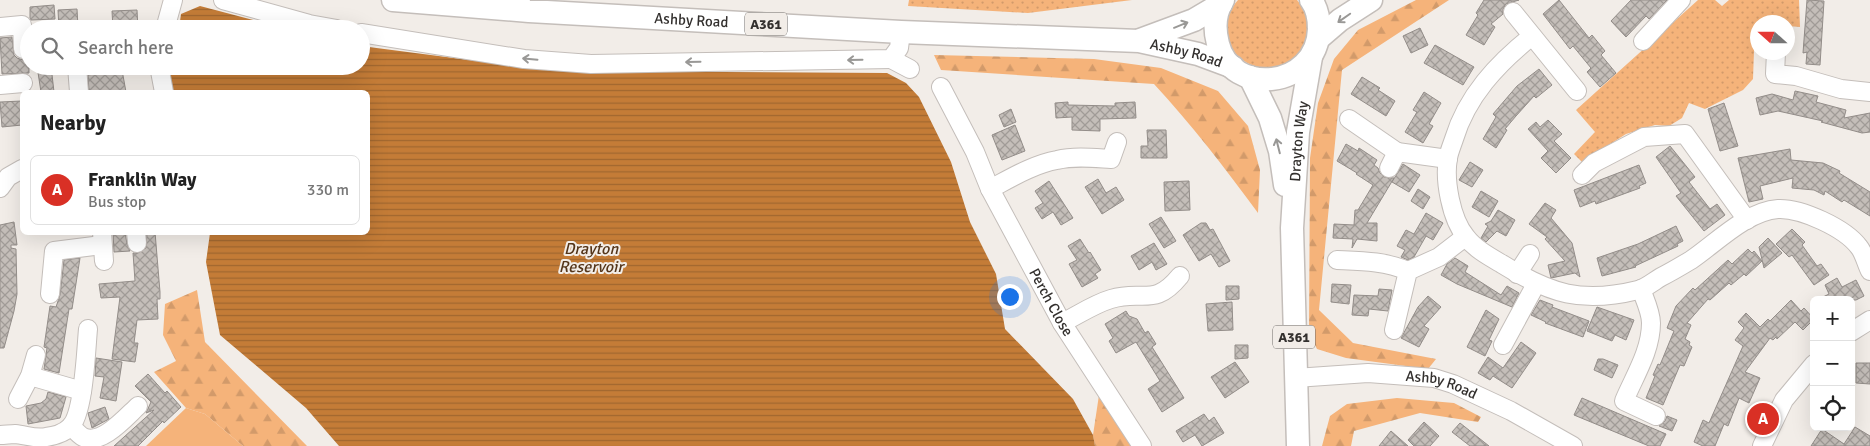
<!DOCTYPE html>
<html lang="en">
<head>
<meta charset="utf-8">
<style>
	:root { --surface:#fff; --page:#f2f2f2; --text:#222; --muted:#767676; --line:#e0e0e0; --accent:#d93025 }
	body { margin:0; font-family:Signika,sans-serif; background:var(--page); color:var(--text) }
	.controls { position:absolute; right:15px; bottom:15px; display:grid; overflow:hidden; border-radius:8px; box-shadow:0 5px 20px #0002 }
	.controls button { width:45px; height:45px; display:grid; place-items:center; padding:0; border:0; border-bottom:1px solid var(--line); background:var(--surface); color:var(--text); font:25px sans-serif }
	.compass { position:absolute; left:1750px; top:15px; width:45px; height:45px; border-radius:50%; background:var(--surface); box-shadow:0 5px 20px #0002; rotate:291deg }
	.you { position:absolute; left:1009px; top:296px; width:18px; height:18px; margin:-12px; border:4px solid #fff; border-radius:50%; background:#1a73e8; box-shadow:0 0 0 8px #1a73e833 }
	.badge { display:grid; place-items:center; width:32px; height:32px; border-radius:50%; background:var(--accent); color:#fff; font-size:16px; font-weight:700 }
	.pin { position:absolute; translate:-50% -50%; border:2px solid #fff; box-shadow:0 1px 5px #0006 }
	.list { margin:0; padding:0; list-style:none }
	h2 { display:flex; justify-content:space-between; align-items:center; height:65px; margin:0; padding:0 20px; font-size:21px }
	h2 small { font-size:16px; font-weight:400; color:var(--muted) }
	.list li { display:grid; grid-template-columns:32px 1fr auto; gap:15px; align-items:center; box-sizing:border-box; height:70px; margin:0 10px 10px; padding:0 10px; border:1px solid var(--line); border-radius:8px }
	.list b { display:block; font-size:19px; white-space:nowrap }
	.list p { margin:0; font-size:16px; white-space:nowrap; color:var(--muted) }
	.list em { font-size:16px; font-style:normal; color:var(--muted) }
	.icon { flex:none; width:28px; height:28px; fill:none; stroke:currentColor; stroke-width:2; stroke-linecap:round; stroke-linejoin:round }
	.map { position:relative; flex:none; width:1870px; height:446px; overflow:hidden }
	.search { position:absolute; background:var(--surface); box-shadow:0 5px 20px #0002; left:20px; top:20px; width:350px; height:55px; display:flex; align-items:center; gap:12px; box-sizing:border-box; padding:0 18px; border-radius:28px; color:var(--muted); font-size:19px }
	.panel { position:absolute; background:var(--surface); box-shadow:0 5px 20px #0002; left:20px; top:90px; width:350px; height:145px; border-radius:8px }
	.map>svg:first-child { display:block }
	.grass { fill:url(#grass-dots) }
	.forest { fill:url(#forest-firs) }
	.park { fill:#f5b37a }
	.water { fill:url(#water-rules) }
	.building { fill:url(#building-cross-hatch); stroke:#938d89 }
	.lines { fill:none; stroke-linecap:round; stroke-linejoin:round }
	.minor-casing { stroke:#c4beba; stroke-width:20 }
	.major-casing { stroke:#c4beba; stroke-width:25 }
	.minor { stroke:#fff; stroke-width:18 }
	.major { stroke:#fff; stroke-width:22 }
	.oneway { stroke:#999896 }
	.labels { text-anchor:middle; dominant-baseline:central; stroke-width:4; stroke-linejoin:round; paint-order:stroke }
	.shield { fill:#f2ede8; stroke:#6c6966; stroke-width:1 }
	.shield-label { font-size:14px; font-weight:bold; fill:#33302e }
	.street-label { font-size:15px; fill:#33302e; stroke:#f2ede8 }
	.water-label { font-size:16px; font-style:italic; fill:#543519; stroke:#f2ede8 }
</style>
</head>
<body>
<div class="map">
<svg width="1870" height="446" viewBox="0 0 1870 446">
	<defs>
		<pattern id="grass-dots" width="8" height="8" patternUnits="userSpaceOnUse" patternTransform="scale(1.25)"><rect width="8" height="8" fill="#f5b37a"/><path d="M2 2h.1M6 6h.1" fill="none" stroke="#d29a6a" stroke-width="1.8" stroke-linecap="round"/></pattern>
		<pattern id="forest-firs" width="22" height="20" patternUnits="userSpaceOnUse" patternTransform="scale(1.25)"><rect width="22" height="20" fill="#f5b37a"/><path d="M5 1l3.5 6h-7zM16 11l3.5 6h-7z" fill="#d29a6a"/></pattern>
		<pattern id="water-rules" width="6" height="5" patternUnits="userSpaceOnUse" patternTransform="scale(1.25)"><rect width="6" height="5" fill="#c47c37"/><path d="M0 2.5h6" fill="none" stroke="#a0662f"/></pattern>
		<pattern id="building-cross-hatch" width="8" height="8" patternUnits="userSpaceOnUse" patternTransform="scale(1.25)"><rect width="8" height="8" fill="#c4beb9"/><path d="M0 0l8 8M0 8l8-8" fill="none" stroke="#a09b97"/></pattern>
	</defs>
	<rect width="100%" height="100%" fill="#f2ede8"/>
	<g class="grass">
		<polygon points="909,0 1132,0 1028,13 908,6"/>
		<path d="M 1238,0 L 1297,0 C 1306,10 1310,23 1307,36 C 1289,105 1191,52 1238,0 Z"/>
		<polygon points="1698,0 1715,0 1722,6 1729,0 1799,0 1800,27 1788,26 1788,22 1755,23 1753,79 1743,90 1705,109 1689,103 1682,118 1669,126 1655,125 1626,134 1582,162 1574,154 1595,132 1576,110"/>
	</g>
	<g class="forest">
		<polygon points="1416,0 1449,0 1342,70 1319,310 1353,343 1436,359 1428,369 1346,358 1317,349 1309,333 1310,158 1318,103 1334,59 1358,30"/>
		<path d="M 934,55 L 1094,59 L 1161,68 L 1218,91 L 1248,126 L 1260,170 L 1258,213 C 1225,168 1192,125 1154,84 L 941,70 Z"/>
		<polygon points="197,290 205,342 307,446 243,446 205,414 186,408 154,372 176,361 163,335 165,304"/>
		<polygon points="1099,395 1134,446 1095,446 1093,435"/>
		<polygon points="1397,398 1454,403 1481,417 1478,422 1420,413 1354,431 1351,446 1322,446 1330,416 1347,404"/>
	</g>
	<polygon class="park" points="186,408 205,414 243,446 146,446"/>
	<g class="water">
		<polygon points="200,6 288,29 179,29 181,14"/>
		<polygon points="361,46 554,71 887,73 906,83 919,97 951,162 970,222 996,274 1005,329 1073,399 1093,435 1095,446 339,446 306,408 220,335 206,262 210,233 368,232 368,92 170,92 169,82 172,66 361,66"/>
	</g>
	<g class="building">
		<polygon points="1484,0 1519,0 1506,4 1503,9 1503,14 1491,24 1495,27 1484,45 1466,35 1478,15 1476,13"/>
		<polygon points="1559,0 1589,38 1592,35 1605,51 1601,55 1616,73 1600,87 1587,72 1591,68 1573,46 1570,49 1543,14"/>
		<polygon points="1631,0 1667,0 1649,19 1646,16 1626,37 1611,21"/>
		<polygon points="1807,0 1824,1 1820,65 1806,64 1807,52 1803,53"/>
		<polygon points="54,5 55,19 31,20 30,18 30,7"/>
		<polygon points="77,9 78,27 59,29 58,10"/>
		<polygon points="137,10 138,29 113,29 112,11"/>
		<polygon points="1420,28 1428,45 1411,53 1403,36"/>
		<polygon points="12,37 14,55 17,58 23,60 29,58 29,73 2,74 0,38"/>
		<polygon points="1435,45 1474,67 1463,85 1424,63"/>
		<polygon points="37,66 51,66 54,92 41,92"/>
		<polygon points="1539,69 1552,85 1536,98 1534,96 1516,116 1505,129 1507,130 1496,148 1483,139 1496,117 1493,114 1517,86"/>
		<polygon points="122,70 126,92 89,92 88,75"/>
		<polygon points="1362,77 1380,88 1378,90 1395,101 1386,116 1351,94"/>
		<polygon points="1795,91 1818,96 1816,102 1846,110 1844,118 1870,113 1870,132 1862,133 1821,122 1823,121 1778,111 1760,115 1756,98 1772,94 1793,100"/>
		<polygon points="1424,92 1441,103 1429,124 1433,126 1423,143 1405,132 1417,112 1413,110"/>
		<polygon points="22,101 22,125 2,127 0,102"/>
		<polygon points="1068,102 1068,105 1115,106 1115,103 1135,102 1136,118 1100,119 1100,131 1072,130 1072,117 1056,118 1055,103"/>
		<polygon points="1724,103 1738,146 1720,151 1708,109"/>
		<polygon points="1011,109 1016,122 1004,127 999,115"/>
		<polygon points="1548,120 1562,134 1554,141 1571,158 1556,173 1541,158 1548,151 1528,129 1536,122 1540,127"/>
		<polygon points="1015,125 1025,151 1002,160 992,135"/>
		<polygon points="1147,130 1166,130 1167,158 1141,158 1141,146 1148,146"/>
		<polygon points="1346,144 1358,151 1359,148 1377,160 1374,165 1378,168 1380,173 1384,177 1394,178 1367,223 1377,223 1377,241 1357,239 1352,248 1353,239 1333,238 1334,224 1354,225 1355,210 1358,210 1373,185 1356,174 1357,173 1337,161"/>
		<polygon points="1670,146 1695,177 1689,182 1710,209 1717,204 1725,215 1704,231 1676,196 1681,193 1656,157"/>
		<polygon points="1790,149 1791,160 1823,163 1840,171 1839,173 1870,192 1870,216 1844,200 1842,202 1825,191 1824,195 1814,190 1792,188 1793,178 1760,186 1763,199 1749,202 1738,158"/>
		<polygon points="1470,162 1483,170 1472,187 1459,180"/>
		<polygon points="1403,164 1420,175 1409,192 1392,182"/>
		<polygon points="1639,165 1646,183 1639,186 1640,188 1596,204 1595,201 1580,207 1574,190"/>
		<polygon points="1098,179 1106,193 1116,187 1124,200 1102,214 1085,187"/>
		<polygon points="1049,181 1073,218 1061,225 1053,212 1042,219 1035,208 1043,203 1035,191"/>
		<polygon points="1189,181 1190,210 1165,211 1164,182"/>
		<polygon points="1418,189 1430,197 1423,209 1411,201"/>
		<polygon points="1481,191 1498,201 1489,217 1472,207"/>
		<polygon points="1545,203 1556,210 1551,218 1572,243 1580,277 1575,273 1551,278 1548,265 1565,261 1545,239 1547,237 1529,224"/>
		<polygon points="1498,210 1515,220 1506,236 1497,231 1486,242 1481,238 1488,226 1485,224 1491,221"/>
		<polygon points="1426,213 1443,223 1433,240 1426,236 1414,257 1408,260 1401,257 1405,250 1397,246 1406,230 1414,234"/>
		<polygon points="1161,217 1176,241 1164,248 1149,224"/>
		<polygon points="14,222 17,245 11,245 11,248 16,249 17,294 14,311 4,348 0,348 0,225"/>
		<polygon points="1201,223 1206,223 1210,230 1213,229 1230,261 1219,267 1211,254 1199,261 1183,235"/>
		<polygon points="1676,226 1683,241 1677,244 1678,246 1635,266 1636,267 1602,276 1597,258 1638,244"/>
		<polygon points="1792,229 1805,242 1802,245 1817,266 1821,264 1829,275 1814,285 1792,255 1789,257 1776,244"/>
		<polygon points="113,232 125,232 127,244 130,251 114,252"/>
		<polygon points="147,232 155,232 160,292 160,299 157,299 158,319 137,320 134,343 138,343 135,362 112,359 120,297 101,298 99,284 135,281 133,253 138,253 146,248"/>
		<polygon points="1768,238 1782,253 1764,268 1759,247"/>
		<polygon points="1080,239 1089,253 1090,252 1101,270 1095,274 1098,278 1082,287 1069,264 1077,260 1068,246"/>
		<polygon points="1154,243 1167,264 1156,270 1152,262 1139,270 1131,256"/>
		<polygon points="1748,249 1752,253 1754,251 1762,261 1746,276 1744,274 1731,285 1729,283 1710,300 1708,299 1687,323 1691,325 1685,339 1690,342 1689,345 1692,347 1684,366 1680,365 1663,405 1646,398 1655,376 1653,375 1658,364 1660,365 1674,331 1667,328 1676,306 1693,288 1695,290 1728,260 1732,264"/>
		<polygon points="80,258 72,309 69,309 59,373 44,369 47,348 44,347 50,306 56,307 60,295 64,260"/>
		<polygon points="1455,258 1468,266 1465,272 1501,295 1507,286 1519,293 1512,307 1457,284 1441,275 1447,264"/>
		<polygon points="1837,278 1842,287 1856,280 1864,296 1856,300 1817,300 1829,294 1825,285"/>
		<polygon points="1332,284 1351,285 1349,304 1331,302"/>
		<polygon points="1226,286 1239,286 1239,299 1226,300"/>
		<polygon points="1379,289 1392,290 1388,311 1369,309 1368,316 1352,315 1354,295 1378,296"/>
		<polygon points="1428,296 1441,307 1424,326 1429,329 1419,347 1401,338 1418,307"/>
		<polygon points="1540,300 1553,305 1552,307 1589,321 1583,337 1545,323 1546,322 1531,315"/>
		<polygon points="1791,300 1801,311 1804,308 1814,319 1803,330 1795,322 1777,339 1776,337 1773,340 1770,338 1745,372 1760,378 1749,403 1739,398 1728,426 1724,424 1715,446 1703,446 1694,442 1703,420 1709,423 1743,346 1735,340 1744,328 1738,322 1746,313 1760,327 1768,319 1770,321"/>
		<polygon points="1232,302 1233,330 1208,331 1206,304"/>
		<polygon points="1597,307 1634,320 1626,340 1615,335 1612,341 1587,331"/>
		<polygon points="1486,310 1499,319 1489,340 1492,341 1485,356 1467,347"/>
		<polygon points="1126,311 1129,316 1137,319 1145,333 1148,331 1156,344 1152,347 1184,398 1162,412 1148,389 1160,381 1136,342 1116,353 1109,341 1113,338 1105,324"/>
		<polygon points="1521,342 1536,353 1512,388 1493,376 1490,380 1478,373 1488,357 1503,368"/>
		<polygon points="1235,345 1248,345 1248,358 1235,359"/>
		<polygon points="96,358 122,362 116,401 100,398 104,377 95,376"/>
		<polygon points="1598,359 1603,359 1618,365 1612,378 1594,370"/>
		<polygon points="1235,362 1249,382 1225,398 1211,377"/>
		<polygon points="1856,363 1870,363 1870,384 1856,383"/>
		<polygon points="148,374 165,393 167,391 181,407 164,423 163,421 138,446 114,446 154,410 146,413 151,402 135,386"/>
		<polygon points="48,392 66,397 60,418 28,424 26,406 41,403 46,399"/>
		<polygon points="1582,398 1666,434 1660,446 1649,446 1574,415"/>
		<polygon points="105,407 109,419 92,428 88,413"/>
		<polygon points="1204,414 1209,421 1214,417 1224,433 1202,446 1195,435 1183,442 1176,431"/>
		<polygon points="1667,416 1677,420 1672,431 1659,426 1665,421"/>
		<polygon points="1424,422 1439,436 1430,446 1414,446 1408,440"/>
		<polygon points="1460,423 1489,446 1470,446 1452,432"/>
		<polygon points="1855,427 1870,436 1870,446 1811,446 1822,429 1844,444"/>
		<polygon points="1391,431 1408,446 1379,446"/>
	</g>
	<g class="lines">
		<g class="minor-casing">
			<g id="minor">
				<polyline points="223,0 309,24 337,29"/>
				<polyline points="1513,12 1577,91"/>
				<polyline points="0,27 22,25 23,49"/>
				<polyline points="165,29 173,0"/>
				<polyline points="361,33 524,59 591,64 891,59 899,48 901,32"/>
				<path d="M 1532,36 C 1497,64 1467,96 1454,139 C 1452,145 1449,152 1448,158 C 1444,180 1451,219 1466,237 C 1475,249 1490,257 1502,264 C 1550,294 1582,304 1638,290 C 1646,288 1654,281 1661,277 C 1671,272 1681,266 1691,260 C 1716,243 1747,211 1778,209 C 1801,208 1845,228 1859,247 C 1864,253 1866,263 1870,271"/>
				<polyline points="1643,41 1681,0"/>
				<polyline points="1776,52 1775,74 1796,76 1841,89 1870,92"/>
				<polyline points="891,59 910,69"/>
				<polyline points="77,66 79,92"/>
				<polyline points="159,66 164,92"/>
				<polyline points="0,85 23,83"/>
				<path id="s1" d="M 941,87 L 975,152 L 990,189 L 1062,323 L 1142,446"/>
				<polyline points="1349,119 1397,152"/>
				<polyline points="1389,168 1397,152 1448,159"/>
				<polyline points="1582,175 1594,163 1644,137 1685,134 1747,220"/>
				<polyline points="0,188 8,177 22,169"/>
				<path d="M 990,189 C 1011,178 1034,164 1057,160 C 1075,156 1093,158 1111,159 L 1117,142"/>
				<polyline points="102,232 104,261"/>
				<polyline points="136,232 137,243"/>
				<path d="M 1337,260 C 1361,261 1385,261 1408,271"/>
				<polyline points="1517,274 1530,254"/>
				<path d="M 1641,289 C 1645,300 1651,312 1651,323 C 1651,351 1634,377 1624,401 L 1656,416"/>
				<polyline points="50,294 54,251 102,245"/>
				<path d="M 1062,323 C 1078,315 1094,304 1111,299 C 1143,289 1154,308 1180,276"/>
				<polyline points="1394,330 1408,271 1439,257 1465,237"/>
				<polyline points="1851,332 1870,320"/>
				<polyline points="1503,345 1536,284"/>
				<polyline points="30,376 82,391"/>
				<path id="s2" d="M 1295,378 L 1368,373 L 1434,378 L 1453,384 L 1511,411 L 1573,446"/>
				<polyline points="18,399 30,376 36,355"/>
				<path d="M 71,426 C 75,430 79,435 83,437 C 101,446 125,418 138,406"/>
				<path d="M 0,435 C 5,435 10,434 15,434 C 26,435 35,439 46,437 C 54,436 64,433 70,427 C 84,414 86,350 88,329"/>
				<polyline points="1762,446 1784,400 1814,364"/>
			</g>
		</g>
		<g class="major-casing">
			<g id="major">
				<path id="s3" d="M 393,0 L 529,11 L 901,32 L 1139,41 L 1198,54 L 1233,67"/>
				<path d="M 1223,0 C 1214,14 1214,29 1218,44 C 1231,97 1317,89 1319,29 C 1319,19 1317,8 1311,0"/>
				<polyline points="1319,38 1340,20 1371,0"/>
				<polyline points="1140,40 1194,20 1221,4"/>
				<polyline points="1250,77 1270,118 1280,151 1285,185"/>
				<path id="s4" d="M 1298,446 L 1292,228 L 1298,132 L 1311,57"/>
			</g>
		</g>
		<use href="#minor" class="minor"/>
		<use href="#major" class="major"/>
	</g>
	<defs><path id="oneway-shaft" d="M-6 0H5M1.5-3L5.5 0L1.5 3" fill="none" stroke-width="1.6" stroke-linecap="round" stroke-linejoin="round" transform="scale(1.25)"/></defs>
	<g class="oneway">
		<use href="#oneway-shaft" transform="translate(1344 18) rotate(145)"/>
		<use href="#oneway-shaft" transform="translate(1181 25) rotate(-22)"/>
		<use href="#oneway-shaft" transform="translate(530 59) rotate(-175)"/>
		<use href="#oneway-shaft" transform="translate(855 60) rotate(179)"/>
		<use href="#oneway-shaft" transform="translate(693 62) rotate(179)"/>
		<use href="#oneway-shaft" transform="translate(1278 146) rotate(-104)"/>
	</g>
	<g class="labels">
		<g class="shield">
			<rect x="745" y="12.5" width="42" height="23" rx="4"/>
			<rect x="1273" y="325.5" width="42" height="23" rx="4"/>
		</g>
		<g class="shield-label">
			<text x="766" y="24">A361</text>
			<text x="1294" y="337">A361</text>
		</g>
		<g class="street-label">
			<text stroke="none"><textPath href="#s3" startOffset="299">Ashby Road</textPath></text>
			<text stroke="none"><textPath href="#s3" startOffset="796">Ashby Road</textPath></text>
			<text stroke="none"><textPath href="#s4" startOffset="305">Drayton Way</textPath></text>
			<text stroke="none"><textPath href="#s1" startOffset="242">Perch Close</textPath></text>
			<text stroke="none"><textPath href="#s2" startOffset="148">Ashby Road</textPath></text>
		</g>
		<g class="water-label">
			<text x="591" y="249">Drayton<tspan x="591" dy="18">Reservoir</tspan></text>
		</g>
	</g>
</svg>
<div class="controls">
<button>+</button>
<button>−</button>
<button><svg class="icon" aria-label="locate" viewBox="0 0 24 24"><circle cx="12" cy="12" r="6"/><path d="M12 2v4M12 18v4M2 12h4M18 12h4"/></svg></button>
</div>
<svg class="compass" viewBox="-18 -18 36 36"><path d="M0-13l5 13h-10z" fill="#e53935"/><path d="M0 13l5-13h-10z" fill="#767676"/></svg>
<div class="you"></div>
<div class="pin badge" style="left:1763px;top:419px">A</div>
<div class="search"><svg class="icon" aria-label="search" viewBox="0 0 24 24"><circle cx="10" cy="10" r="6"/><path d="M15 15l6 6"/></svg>Search here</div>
<section class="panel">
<h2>Nearby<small></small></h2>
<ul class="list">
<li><span class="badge">A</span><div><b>Franklin Way</b><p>Bus stop</p></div><em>330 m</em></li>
</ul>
</section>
</div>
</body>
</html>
